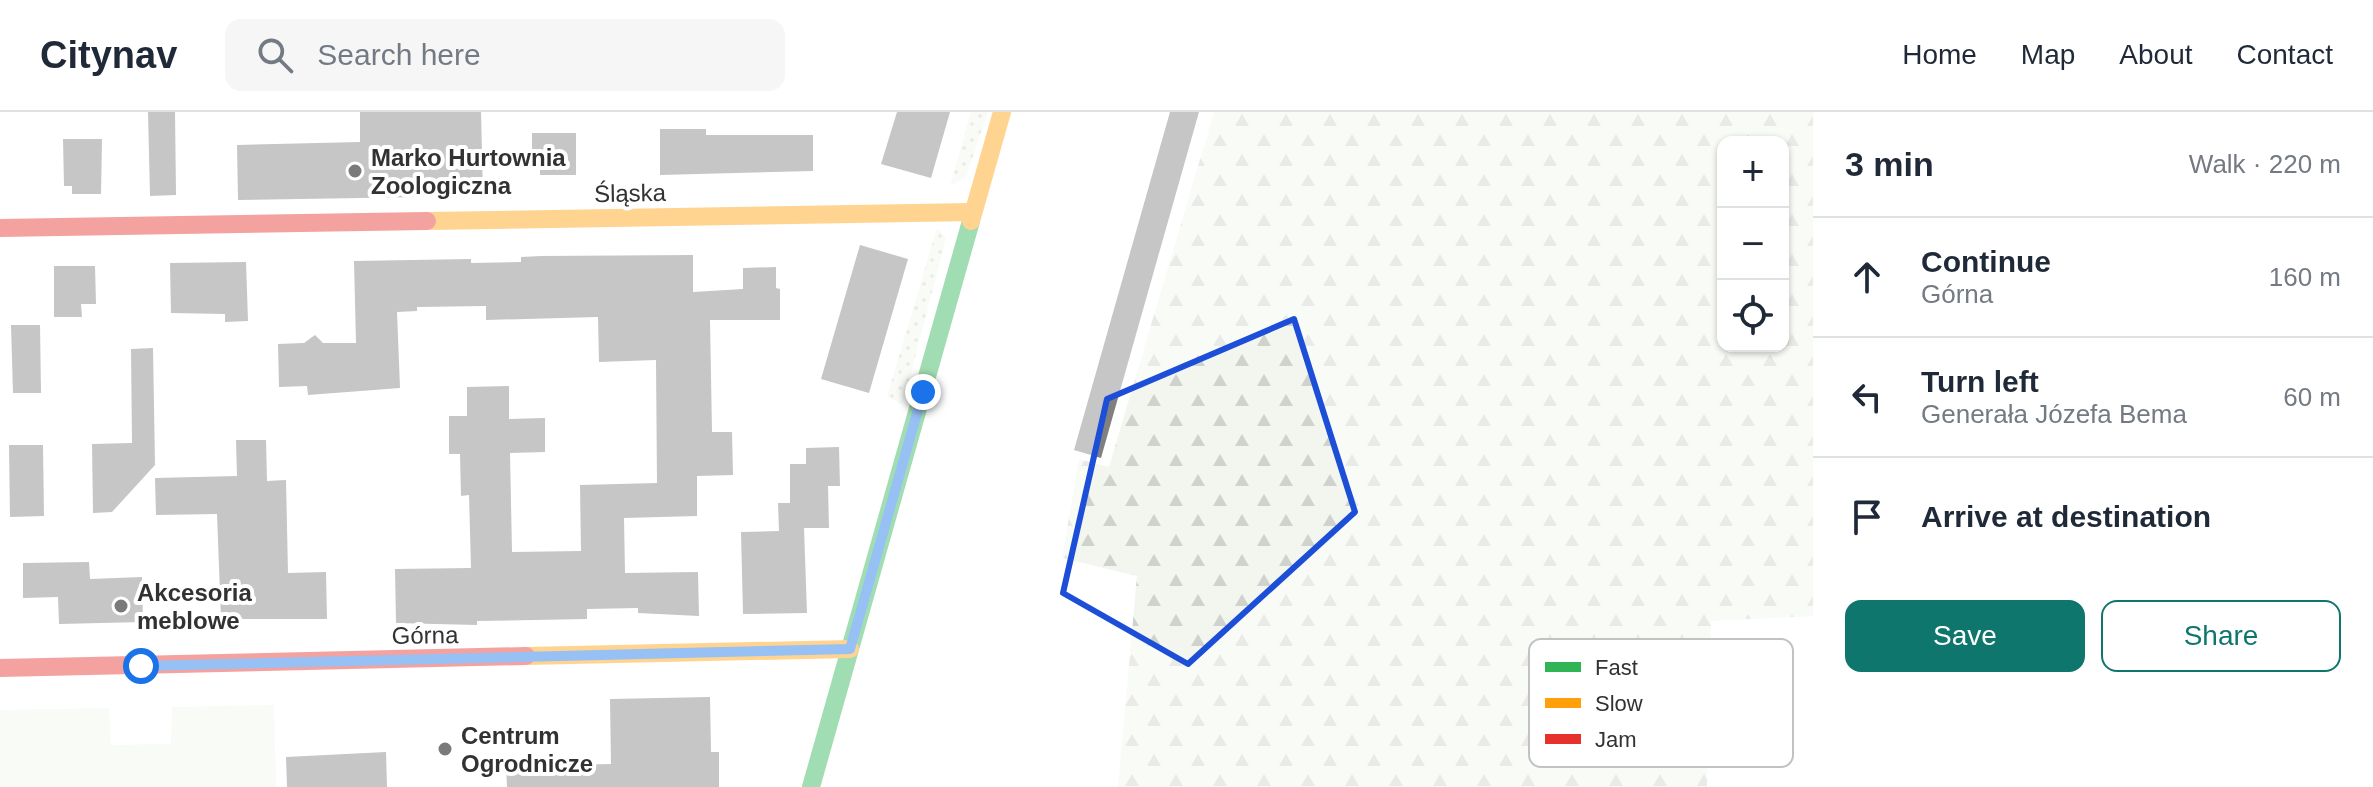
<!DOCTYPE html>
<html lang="en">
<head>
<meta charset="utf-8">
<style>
	:root { --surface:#fff; --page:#f6f6f7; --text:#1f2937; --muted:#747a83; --line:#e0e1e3; --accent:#0f766e }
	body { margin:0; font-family:Arial,sans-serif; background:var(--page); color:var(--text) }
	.controls { position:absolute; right:24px; top:24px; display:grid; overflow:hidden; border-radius:16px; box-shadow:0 2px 6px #0004 }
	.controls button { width:72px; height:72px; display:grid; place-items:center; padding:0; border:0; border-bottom:2px solid var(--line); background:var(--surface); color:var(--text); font:40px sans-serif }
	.stop { position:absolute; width:24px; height:24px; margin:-18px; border:6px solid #1a73e8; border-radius:50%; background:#fff }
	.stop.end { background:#1a73e8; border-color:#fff; box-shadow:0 2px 8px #0008 }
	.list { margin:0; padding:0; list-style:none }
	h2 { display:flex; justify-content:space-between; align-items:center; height:104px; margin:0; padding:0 32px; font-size:34px }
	h2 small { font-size:26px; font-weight:400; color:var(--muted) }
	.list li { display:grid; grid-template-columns:52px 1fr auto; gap:24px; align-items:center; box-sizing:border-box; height:120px; padding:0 32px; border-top:2px solid var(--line) }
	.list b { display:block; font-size:30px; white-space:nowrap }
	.list p { margin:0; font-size:26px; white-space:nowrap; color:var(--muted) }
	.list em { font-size:26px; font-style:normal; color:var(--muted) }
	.actions { display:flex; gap:16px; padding:24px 32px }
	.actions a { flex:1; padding:18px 0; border:2px solid var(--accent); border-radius:16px; text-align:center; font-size:28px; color:var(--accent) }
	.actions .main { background:var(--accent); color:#fff }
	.icon { flex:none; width:44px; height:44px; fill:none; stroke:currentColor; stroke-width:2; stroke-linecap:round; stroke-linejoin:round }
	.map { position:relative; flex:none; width:1813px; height:675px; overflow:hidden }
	header { display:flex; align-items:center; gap:48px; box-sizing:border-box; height:112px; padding:0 40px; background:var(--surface); border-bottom:2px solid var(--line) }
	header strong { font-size:38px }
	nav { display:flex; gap:44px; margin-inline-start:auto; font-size:28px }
	.search { width:560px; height:72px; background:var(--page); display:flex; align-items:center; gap:20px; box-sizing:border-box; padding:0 28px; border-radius:16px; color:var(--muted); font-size:30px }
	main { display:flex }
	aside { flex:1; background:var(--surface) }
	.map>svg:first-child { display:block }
	.grass { fill:url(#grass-dots) }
	.forest { fill:url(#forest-firs); fill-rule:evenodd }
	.green { fill:#f2f6ee }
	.building { fill:#808080 }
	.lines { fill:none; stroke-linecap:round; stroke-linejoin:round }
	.fast { stroke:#30b455; stroke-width:18 }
	.slow { stroke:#ff9f0a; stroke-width:18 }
	.jam { stroke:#e5322d; stroke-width:18 }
	.route { stroke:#1a73e8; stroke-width:10 }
	.marked { fill:none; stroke:#1d4ed8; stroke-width:6; stroke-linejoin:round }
	.poi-dot { fill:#7a7a7a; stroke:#fff; stroke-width:3 }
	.labels { text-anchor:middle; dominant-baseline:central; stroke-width:8; stroke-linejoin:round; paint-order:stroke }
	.poi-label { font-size:24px; font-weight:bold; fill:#323232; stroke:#fff; text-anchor:start }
	.street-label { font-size:24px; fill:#323232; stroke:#fff }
	.key { fill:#fff; stroke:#c2c2c2; stroke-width:2 }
	.key-label { font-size:22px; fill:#323232 }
</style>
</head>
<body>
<header>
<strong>Citynav</strong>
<div class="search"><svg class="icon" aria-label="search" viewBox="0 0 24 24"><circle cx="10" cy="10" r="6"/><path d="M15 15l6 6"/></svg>Search here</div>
<nav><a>Home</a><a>Map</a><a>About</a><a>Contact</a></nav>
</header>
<main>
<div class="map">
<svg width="1813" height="675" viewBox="0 0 1813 675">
	<defs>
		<pattern id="grass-dots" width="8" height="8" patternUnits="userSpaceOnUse" patternTransform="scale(2)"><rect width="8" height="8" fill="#f2f6ee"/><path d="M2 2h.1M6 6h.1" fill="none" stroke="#d0d3cd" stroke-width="1.8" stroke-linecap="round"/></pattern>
		<pattern id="forest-firs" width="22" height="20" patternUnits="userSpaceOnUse" patternTransform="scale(2)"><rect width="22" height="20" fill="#f2f6ee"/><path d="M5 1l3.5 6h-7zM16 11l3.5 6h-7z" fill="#d0d3cd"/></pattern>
	</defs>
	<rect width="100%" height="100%" fill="#fff"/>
	<g class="grass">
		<polygon points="971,0 988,0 966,65 950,74"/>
		<polygon points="937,116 946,126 903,292 887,285"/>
	</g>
	<path class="forest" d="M 1214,0 L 1813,0 L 1813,504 L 1711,509 L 1707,675 L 1118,675 L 1137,464 L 1062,446 L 1079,347 L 1109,355 ZM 1723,30 L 1783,30 L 1783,234 L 1723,234 Z"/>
	<polygon class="green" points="274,593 276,675 0,675 0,598 109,596 111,633 171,632 172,595"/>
	<g class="building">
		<polygon points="148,0 175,0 176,83 150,84"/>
		<polygon points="360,0 481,0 483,84 238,88 237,33 360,30"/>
		<polygon points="897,0 950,0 931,66 881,52"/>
		<polygon points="1170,0 1199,0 1101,346 1074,338"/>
		<polygon points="660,17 706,17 706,23 813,23 813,59 660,63"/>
		<polygon points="532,21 576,21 576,63 540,63 540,44 532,44"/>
		<polygon points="63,27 102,27 101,82 72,82 72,74 64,74"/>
		<polygon points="860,133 908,147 869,281 821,267"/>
		<polygon points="693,143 693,180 743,177 743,156 776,155 776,176 780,177 780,208 710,208 712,320 732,320 733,363 697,364 697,404 624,406 625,461 698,460 699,504 638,501 638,496 587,497 587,507 477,509 477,513 396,511 395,457 471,456 469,383 461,384 460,342 449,342 449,304 467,304 467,275 509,274 509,307 545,306 545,340 510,341 512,440 581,439 580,373 657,371 656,248 599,250 598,205 486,208 486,194 417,195 417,199 397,200 400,276 308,283 307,274 279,275 278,232 304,231 315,223 323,231 356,231 354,149 471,147 471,151 521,150 521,145 541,144"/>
		<polygon points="246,150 248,209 225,210 225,202 171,201 170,151"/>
		<polygon points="54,154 95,154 96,192 81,192 82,205 54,205"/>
		<polygon points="11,213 40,213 41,281 13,281"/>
		<polygon points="153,236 155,353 112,400 93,401 92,332 132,331 131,237"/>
		<polygon points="236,328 266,328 267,369 286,368 288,461 326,460 327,507 221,507 217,402 156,403 155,366 237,364"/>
		<polygon points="9,333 43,333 44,404 10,405"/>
		<polygon points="839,335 840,374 828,374 829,416 804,416 807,501 743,502 741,420 779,419 778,391 790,391 790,352 806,352 806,336"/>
		<polygon points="89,450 90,467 142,465 143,510 59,512 58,485 23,486 23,451"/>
		<polygon points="710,585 711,640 719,640 719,675 507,675 506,654 611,652 610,587"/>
		<polygon points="386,640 387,675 287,675 286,645"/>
	</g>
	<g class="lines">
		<polyline class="fast" points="811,675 971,109"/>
		<g class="slow">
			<polyline points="427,109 973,100"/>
			<polyline points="971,109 1002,0"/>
			<polyline points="526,544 850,537"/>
		</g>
		<g class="jam">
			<polyline points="0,116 427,109"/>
			<polyline points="0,556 526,544"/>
		</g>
	</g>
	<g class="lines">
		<polyline class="route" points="141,554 850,537 923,280"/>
	</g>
	<path d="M0 0H1813V675H0ZM 1294,207 L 1355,400 L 1188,552 L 1063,481 L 1107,287 Z" fill="#fff" fill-opacity=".55" fill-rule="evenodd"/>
	<path class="marked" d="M 1294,207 L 1355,400 L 1188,552 L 1063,481 L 1107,287 Z"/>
	<g class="poi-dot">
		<circle cx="355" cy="59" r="8"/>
		<circle cx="121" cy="494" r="8"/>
		<circle cx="445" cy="637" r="8"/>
	</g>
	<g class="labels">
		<g class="poi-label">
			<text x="371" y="45">Marko Hurtownia<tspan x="371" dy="28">Zoologiczna</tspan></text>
			<text x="137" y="480">Akcesoria<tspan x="137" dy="28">meblowe</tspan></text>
			<text x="461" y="623">Centrum<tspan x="461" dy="28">Ogrodnicze</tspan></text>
		</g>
		<g class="street-label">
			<text transform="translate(630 81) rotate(-1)">Śląska</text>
			<text transform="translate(425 523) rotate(-1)">Górna</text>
		</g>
	</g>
	<rect x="1529" y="527" width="264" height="128" rx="12" class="key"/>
	<rect x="1545" y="550" width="36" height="10" fill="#30b455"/>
	<rect x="1545" y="586" width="36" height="10" fill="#ff9f0a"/>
	<rect x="1545" y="622" width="36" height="10" fill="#e5322d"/>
	<g class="key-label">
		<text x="1595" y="563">Fast</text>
		<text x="1595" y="599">Slow</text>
		<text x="1595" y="635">Jam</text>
	</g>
</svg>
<div class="controls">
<button>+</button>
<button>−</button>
<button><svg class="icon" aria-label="locate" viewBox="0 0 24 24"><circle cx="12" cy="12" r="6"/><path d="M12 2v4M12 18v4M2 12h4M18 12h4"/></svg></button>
</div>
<div class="stop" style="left:141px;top:554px"></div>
<div class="stop end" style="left:923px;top:280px"></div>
</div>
<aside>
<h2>3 min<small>Walk · 220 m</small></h2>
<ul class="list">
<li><svg class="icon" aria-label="ahead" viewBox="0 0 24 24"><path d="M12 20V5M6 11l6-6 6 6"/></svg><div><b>Continue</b><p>Górna</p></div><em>160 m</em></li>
<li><svg class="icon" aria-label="left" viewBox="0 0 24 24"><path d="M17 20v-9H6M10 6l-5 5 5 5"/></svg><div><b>Turn left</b><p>Generała Józefa Bema</p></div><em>60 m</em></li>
<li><svg class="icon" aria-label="arrive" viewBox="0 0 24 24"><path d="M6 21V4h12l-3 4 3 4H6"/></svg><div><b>Arrive at destination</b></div></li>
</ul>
<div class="actions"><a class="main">Save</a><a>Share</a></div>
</aside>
</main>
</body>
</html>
